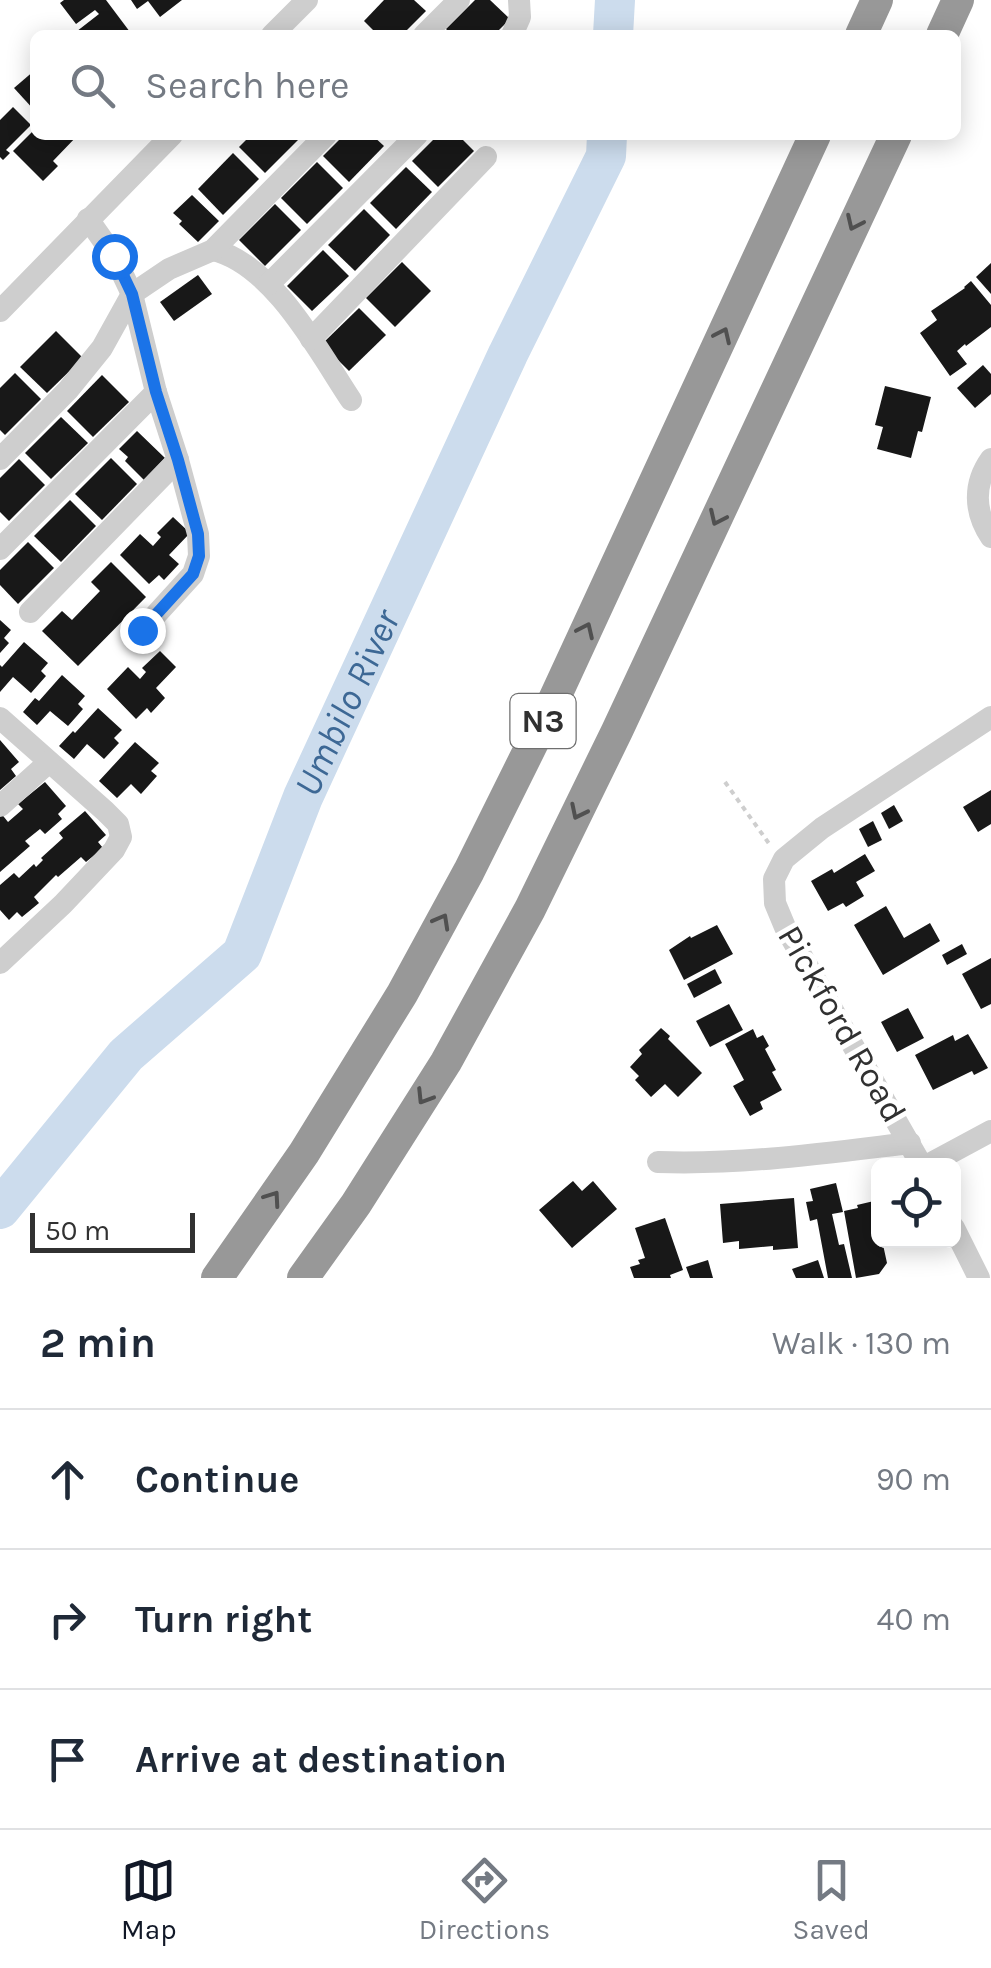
<!DOCTYPE html>
<html lang="en">
<head>
<meta charset="utf-8">
<style>
	:root { --surface:#fff; --page:#f6f6f7; --text:#1f2937; --muted:#747a83; --line:#e0e1e3; --accent:#111827 }
	body { margin:0; font-family:Karla,sans-serif; background:var(--page); color:var(--text) }
	.controls { position:absolute; right:30px; bottom:30px; display:grid; overflow:hidden; border-radius:15px; box-shadow:0 5px 25px #0003 }
	.controls button { width:90px; height:90px; display:grid; place-items:center; padding:0; border:0; border-bottom:2px solid var(--line); background:var(--surface); color:var(--text); font:50px sans-serif }
	.scale { position:absolute; left:30px; bottom:25px; width:165px; box-sizing:border-box; padding-left:10px; border:5px solid #313131; border-top:0; font-size:28px; line-height:35px; white-space:nowrap; color:#313131; -webkit-text-stroke:8px #fff; paint-order:stroke }
	.stop { position:absolute; width:30px; height:30px; margin:-22px; border:8px solid #1a73e8; border-radius:50%; background:#fff }
	.stop.end { background:#1a73e8; border-color:#fff; box-shadow:0 2px 10px #0008 }
	.list { margin:0; padding:0; list-style:none }
	h2 { display:flex; justify-content:space-between; align-items:center; height:130px; margin:0; padding:0 40px; font-size:42px }
	h2 small { font-size:32px; font-weight:400; color:var(--muted) }
	.list li { display:grid; grid-template-columns:65px 1fr auto; gap:30px; align-items:center; box-sizing:border-box; height:140px; padding:0 40px; border-top:2px solid var(--line) }
	.list b { display:block; font-size:38px; white-space:nowrap }
	.list em { font-size:32px; font-style:normal; color:var(--muted) }
	.icon { flex:none; width:55px; height:55px; fill:none; stroke:currentColor; stroke-width:2; stroke-linecap:round; stroke-linejoin:round }
	.map { position:relative; flex:none; width:991px; height:1278px; overflow:hidden }
	.search { position:absolute; background:var(--surface); box-shadow:0 5px 25px #0003; left:30px; right:30px; top:30px; height:110px; display:flex; align-items:center; gap:25px; box-sizing:border-box; padding:0 35px; border-radius:15px; color:var(--muted); font-size:38px }
	.sheet { height:550px; background:var(--surface) }
	nav { display:flex; justify-content:space-around; align-items:center; box-sizing:border-box; height:140px; border-top:2px solid var(--line); background:var(--surface); font-size:28px; color:var(--muted) }
	nav a { display:grid; justify-items:center; gap:5px }
	nav .on { color:var(--accent) }
	.map>svg:first-child { display:block }
	.lines { fill:none; stroke-linecap:round; stroke-linejoin:round }
	.river { stroke:#ccdced; stroke-width:40 }
	.building { fill:#181818 }
	.path { stroke:#cecece; stroke-width:4; stroke-dasharray:5 5; stroke-linecap:butt }
	.minor { stroke:#cecece; stroke-width:22 }
	.highway { stroke:#989898; stroke-width:32 }
	.oneway { stroke:#505050 }
	.route { stroke:#1a73e8; stroke-width:12 }
	.labels { text-anchor:middle; dominant-baseline:central; stroke-width:10; stroke-linejoin:round; paint-order:stroke }
	.shield { fill:#fff; stroke:#6f6f6f; stroke-width:2.5 }
	.shield-label { font-size:32px; font-weight:bold; fill:#313131 }
	.street-label { font-size:35px; fill:#313131; stroke:#fff }
	.water-label { font-size:38px; font-style:italic; fill:#3d6895; stroke:#fff }
</style>
</head>
<body>
<div class="map">
<svg width="991" height="1278" viewBox="0 0 991 1278">
	<rect width="100%" height="100%" fill="#fff"/>
	<g class="lines">
		<g class="river">
			<polyline points="613,35 615,0"/>
			<path id="s1" d="M 0,1209 L 126,1055 L 242,954 L 303,797 L 508,354 L 606,156 L 607,135"/>
		</g>
	</g>
	<g class="building">
		<polygon points="64,0 106,0 130,32 126,35 72,35 99,14 95,10 76,24 60,3"/>
		<polygon points="131,0 182,0 160,17 148,1 137,9"/>
		<polygon points="384,0 414,0 426,11 402,35 378,35 364,21"/>
		<polygon points="475,0 490,0 510,19 494,35 452,35 446,29"/>
		<polygon points="35,70 35,111 14,88"/>
		<polygon points="13,107 31,125 6,150 10,153 3,160 0,157 0,120"/>
		<polygon points="35,129 35,135 78,135 53,161 58,166 43,181 13,151"/>
		<polygon points="251,135 299,135 301,137 265,173 239,147"/>
		<polygon points="344,135 372,135 384,146 349,182 323,156"/>
		<polygon points="438,135 458,135 474,151 438,187 412,161"/>
		<polygon points="233,153 259,179 223,215 198,189"/>
		<polygon points="317,162 343,188 307,224 281,198"/>
		<polygon points="406,167 432,192 396,229 370,203"/>
		<polygon points="192,195 219,221 198,242 179,224 182,221 173,213"/>
		<polygon points="275,204 301,230 265,266 239,240"/>
		<polygon points="364,209 390,235 355,271 328,245"/>
		<polygon points="323,250 349,276 312,311 287,286"/>
		<polygon points="402,262 431,291 395,327 366,298"/>
		<polygon points="991,263 991,294 976,277"/>
		<polygon points="198,275 212,294 174,321 160,302"/>
		<polygon points="971,281 991,305 991,327 966,346 965,344 957,351 967,364 950,376 920,333 937,320 931,311 965,288 964,287"/>
		<polygon points="359,308 386,335 349,371 322,344"/>
		<polygon points="56,331 83,358 47,393 20,367"/>
		<polygon points="983,365 991,374 991,394 975,408 957,388"/>
		<polygon points="15,373 41,399 5,435 0,430 0,388"/>
		<polygon points="102,375 129,402 93,437 67,411"/>
		<polygon points="885,386 931,397 922,432 918,431 911,458 877,449 883,427 875,425"/>
		<polygon points="61,417 88,443 51,479 25,453"/>
		<polygon points="137,431 165,458 144,480 125,461 128,457 119,449"/>
		<polygon points="111,458 137,484 102,520 75,494"/>
		<polygon points="19,459 45,485 9,521 0,512 0,478"/>
		<polygon points="70,500 96,526 61,562 34,536"/>
		<polygon points="173,517 190,533 169,555 179,564 164,580 159,575 149,584 120,555 140,534 153,546 161,537 157,533"/>
		<polygon points="28,542 54,568 18,604 0,585 0,570"/>
		<polygon points="111,562 146,597 78,666 42,631 62,611 72,620 100,591 91,582"/>
		<polygon points="0,620 11,630 4,638 9,643 0,653"/>
		<polygon points="24,642 48,663 41,671 46,676 31,693 13,677 0,692 0,665 2,667"/>
		<polygon points="160,651 176,667 156,688 165,698 151,713 147,708 136,719 107,689 128,667 140,679 146,672 142,668"/>
		<polygon points="62,675 85,696 78,704 83,709 68,726 50,711 37,725 23,712 35,698 39,701"/>
		<polygon points="98,708 122,730 114,738 119,743 104,759 87,744 74,759 59,746 73,731 75,733"/>
		<polygon points="0,740 19,762 11,769 16,776 0,790"/>
		<polygon points="135,742 159,763 151,771 157,776 141,794 131,784 117,798 99,781"/>
		<polygon points="45,782 66,806 58,814 62,819 45,834 40,829 25,841 30,846 0,872 0,812 8,822 23,809 18,804"/>
		<polygon points="991,790 991,824 978,832 963,807"/>
		<polygon points="894,805 903,821 889,829 881,813"/>
		<polygon points="85,811 106,835 98,842 103,848 86,862 81,857 58,877 56,875 34,897 39,903 22,917 17,912 9,920 0,910 0,885 14,873 19,878 34,864 36,867 43,860 41,858 63,838 59,833"/>
		<polygon points="873,821 882,840 868,847 859,829"/>
		<polygon points="865,854 875,871 856,882 864,896 846,907 843,903 828,911 811,881 832,869 834,873"/>
		<polygon points="886,906 904,938 930,923 940,941 883,975 854,925"/>
		<polygon points="717,925 733,954 684,980 669,950 690,936 691,938"/>
		<polygon points="962,944 967,954 947,965 942,955"/>
		<polygon points="991,958 991,1004 981,1009 962,974"/>
		<polygon points="715,969 722,983 694,998 687,984"/>
		<polygon points="729,1004 743,1030 710,1047 696,1021"/>
		<polygon points="908,1008 924,1038 897,1052 881,1022"/>
		<polygon points="661,1028 670,1036 668,1039 702,1073 678,1097 665,1084 651,1097 635,1080 639,1076 630,1067 642,1054 639,1050"/>
		<polygon points="753,1029 757,1038 763,1035 769,1046 765,1049 776,1070 772,1072 782,1090 760,1102 763,1109 750,1116 733,1086 744,1080 725,1044"/>
		<polygon points="968,1034 988,1068 974,1075 972,1071 933,1090 915,1055 953,1035 955,1041"/>
		<polygon points="573,1181 582,1191 593,1181 617,1209 572,1248 539,1210"/>
		<polygon points="836,1183 843,1212 832,1214 839,1245 844,1244 852,1278 828,1278 817,1219 810,1221 806,1202 813,1201 810,1189"/>
		<polygon points="794,1198 798,1248 773,1250 773,1246 739,1249 739,1241 723,1243 720,1204"/>
		<polygon points="874,1201 878,1223 878,1240 882,1240 887,1263 879,1274 856,1278 844,1211 858,1208 857,1205"/>
		<polygon points="665,1218 683,1270 670,1275 671,1278 634,1278 630,1267 640,1264 638,1260 645,1258 635,1228"/>
		<polygon points="708,1260 713,1278 690,1278 686,1267"/>
		<polygon points="818,1260 824,1278 796,1278 792,1269"/>
	</g>
	<g class="lines">
		<polyline class="path" points="725,782 770,845"/>
		<g class="minor">
			<polyline points="272,35 307,0"/>
			<polyline points="424,35 459,0"/>
			<polyline points="512,35 520,17 519,0"/>
			<polyline points="88,219 114,256 132,294 156,392 178,460 198,534 199,556 193,574 142,630"/>
			<path d="M 213,250 C 273,264 319,352 351,400"/>
			<polyline points="269,284 417,135"/>
			<polyline points="0,311 172,135"/>
			<polyline points="311,339 486,157"/>
			<polyline points="0,459 68,390 102,348 132,294 169,269 213,250 326,135"/>
			<path d="M 991,459 C 973,484 974,512 991,537"/>
			<polyline points="0,549 156,392"/>
			<polyline points="30,612 178,460"/>
			<polyline points="0,718 105,811 118,824 121,837 114,850 63,904 0,963"/>
			<polyline points="0,806 49,762"/>
			<path d="M 658,1162 C 742,1165 826,1153 910,1143"/>
			<polyline points="922,1166 785,927 775,903 774,879 784,859 822,828 991,717"/>
			<polyline points="926,1166 991,1131"/>
			<polyline points="954,1228 979,1278"/>
		</g>
		<g class="highway">
			<polyline points="861,35 877,0"/>
			<polyline points="942,35 958,0"/>
			<polyline points="217,1278 304,1153 402,994 469,871 551,706 815,135"/>
			<polyline points="303,1278 356,1204 446,1062 530,909 617,731 896,135"/>
		</g>
	</g>
	<defs><path id="oneway-chevron" d="M-2-3.5L2.5 0L-2 3.5" fill="none" stroke-width="1.6" stroke-linecap="round" stroke-linejoin="round" transform="scale(2.5)"/></defs>
	<g class="oneway">
		<use href="#oneway-chevron" transform="translate(854 223) rotate(115)"/>
		<use href="#oneway-chevron" transform="translate(723 335) rotate(-65)"/>
		<use href="#oneway-chevron" transform="translate(717 518) rotate(115)"/>
		<use href="#oneway-chevron" transform="translate(586 630) rotate(-65)"/>
		<use href="#oneway-chevron" transform="translate(578 812) rotate(116)"/>
		<use href="#oneway-chevron" transform="translate(442 921) rotate(-61)"/>
		<use href="#oneway-chevron" transform="translate(424 1097) rotate(122)"/>
		<use href="#oneway-chevron" transform="translate(273 1198) rotate(-55)"/>
	</g>
	<g class="lines">
		<polyline class="route" points="114,256 132,294 156,392 178,460 198,534 199,556 193,574 142,630"/>
	</g>
	<g class="labels">
		<rect class="shield" x="510.5" y="694" width="65" height="54" rx="8"/>
		<g class="shield-label">
			<text x="543" y="721">N3</text>
		</g>
		<g class="street-label">
			<text transform="translate(842 1024) rotate(60)">Pickford Road</text>
		</g>
		<g class="water-label">
			<text stroke="none"><textPath href="#s1" startOffset="625">Umbilo River</textPath></text>
		</g>
	</g>
</svg>
<div class="controls">
<button><svg class="icon" aria-label="locate" viewBox="0 0 24 24"><circle cx="12" cy="12" r="6"/><path d="M12 2v4M12 18v4M2 12h4M18 12h4"/></svg></button>
</div>
<div class="scale">50 m</div>
<div class="stop" style="left:114px;top:256px"></div>
<div class="stop end" style="left:142px;top:630px"></div>
<div class="search"><svg class="icon" aria-label="search" viewBox="0 0 24 24"><circle cx="10" cy="10" r="6"/><path d="M15 15l6 6"/></svg>Search here</div>
</div>
<section class="sheet">
<h2>2 min<small>Walk · 130 m</small></h2>
<ul class="list">
<li><svg class="icon" aria-label="ahead" viewBox="0 0 24 24"><path d="M12 20V5M6 11l6-6 6 6"/></svg><div><b>Continue</b></div><em>90 m</em></li>
<li><svg class="icon" aria-label="right" viewBox="0 0 24 24"><path d="M7 20v-9h11M14 6l5 5-5 5"/></svg><div><b>Turn right</b></div><em>40 m</em></li>
<li><svg class="icon" aria-label="arrive" viewBox="0 0 24 24"><path d="M6 21V4h12l-3 4 3 4H6"/></svg><div><b>Arrive at destination</b></div></li>
</ul>
</section>
<nav>
<a class="on"><svg class="icon" aria-label="map" viewBox="0 0 24 24"><path d="M3 6l6-2 6 2 6-2v14l-6 2-6-2-6 2zM9 4v14M15 6v14"/></svg>Map</a>
<a><svg class="icon" aria-label="directions" viewBox="0 0 24 24"><path d="M12 3l9 9-9 9-9-9zM9 14v-3h6M13 9l2 2-2 2"/></svg>Directions</a>
<a><svg class="icon" aria-label="saved" viewBox="0 0 24 24"><path d="M7 4h10v16l-5-4-5 4z"/></svg>Saved</a>
</nav>
</body>
</html>
